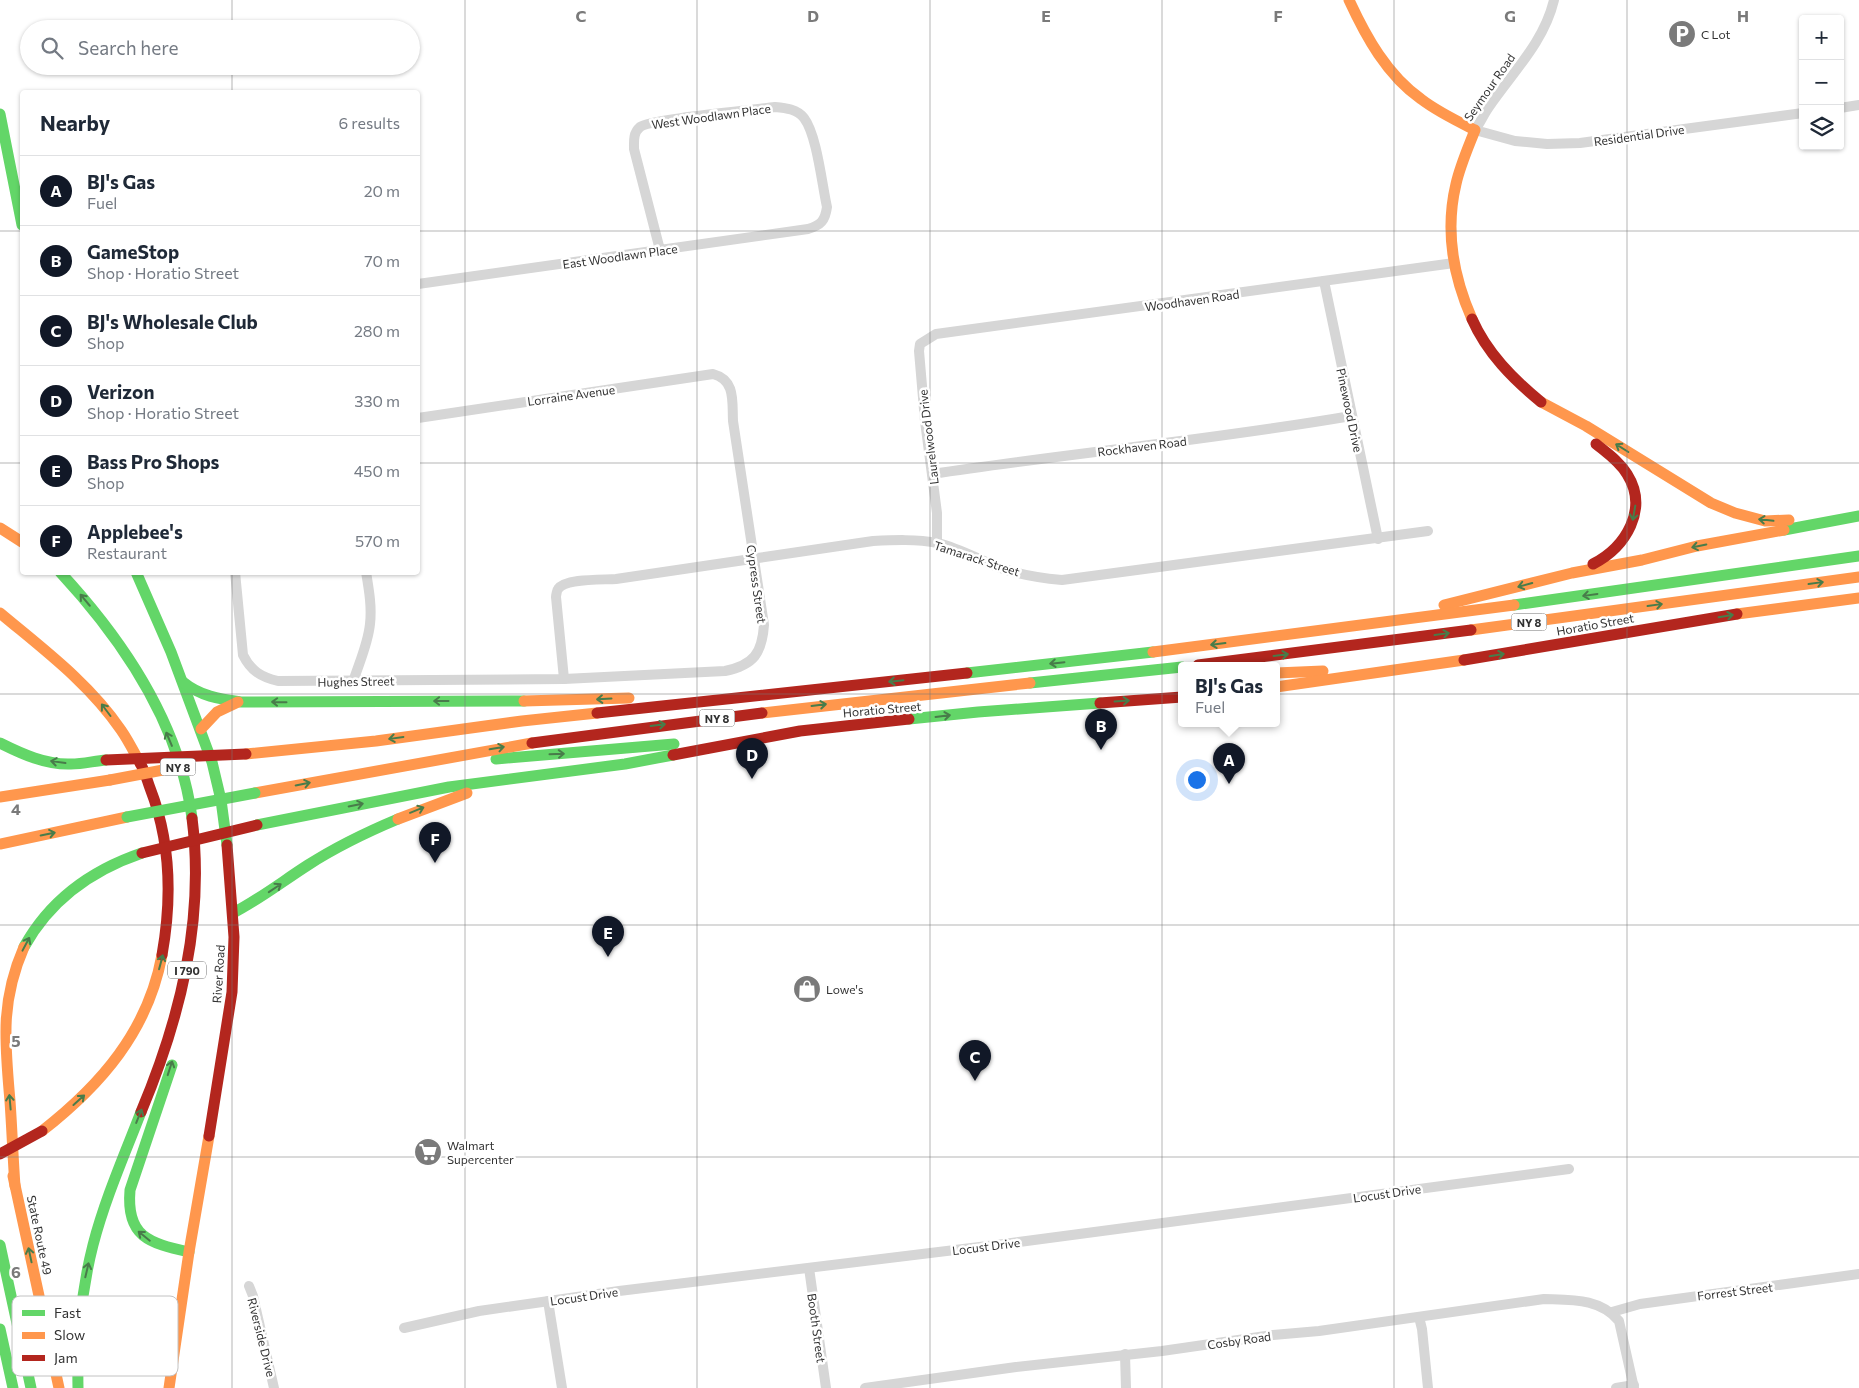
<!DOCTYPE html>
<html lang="en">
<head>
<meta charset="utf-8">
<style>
	:root { --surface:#fff; --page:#f6f6f7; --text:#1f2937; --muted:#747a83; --line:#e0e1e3; --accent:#111827 }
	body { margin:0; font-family:Commissioner,sans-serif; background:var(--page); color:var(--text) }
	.controls { position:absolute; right:15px; top:15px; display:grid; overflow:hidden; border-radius:5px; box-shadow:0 1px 4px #0004 }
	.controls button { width:45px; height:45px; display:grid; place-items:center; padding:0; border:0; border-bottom:1px solid var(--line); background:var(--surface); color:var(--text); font:25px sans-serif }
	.you { position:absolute; left:1196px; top:779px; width:18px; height:18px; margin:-12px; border:4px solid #fff; border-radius:50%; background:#1a73e8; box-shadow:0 0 0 8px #1a73e833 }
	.badge { display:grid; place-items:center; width:32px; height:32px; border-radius:50%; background:var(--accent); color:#fff; font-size:16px; font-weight:700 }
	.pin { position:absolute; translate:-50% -41px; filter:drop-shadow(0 1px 2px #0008) }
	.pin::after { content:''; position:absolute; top:26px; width:18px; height:15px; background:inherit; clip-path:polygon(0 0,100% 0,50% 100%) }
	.popup { position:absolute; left:1178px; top:662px; width:102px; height:65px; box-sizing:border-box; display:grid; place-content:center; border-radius:5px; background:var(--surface); filter:drop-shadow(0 1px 4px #0005); font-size:16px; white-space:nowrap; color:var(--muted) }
	.popup b { font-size:19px; color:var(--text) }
	.popup::after { content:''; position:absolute; left:50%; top:100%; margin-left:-10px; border:10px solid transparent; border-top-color:var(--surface) }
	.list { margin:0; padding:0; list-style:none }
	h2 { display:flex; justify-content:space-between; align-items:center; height:65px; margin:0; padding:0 20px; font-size:21px }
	h2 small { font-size:16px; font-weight:400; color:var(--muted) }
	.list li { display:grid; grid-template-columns:32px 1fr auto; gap:15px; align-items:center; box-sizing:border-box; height:70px; padding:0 20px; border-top:1px solid var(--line) }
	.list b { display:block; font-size:19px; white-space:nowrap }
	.list p { margin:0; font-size:16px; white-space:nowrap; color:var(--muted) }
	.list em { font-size:16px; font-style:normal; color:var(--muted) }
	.icon { flex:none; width:28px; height:28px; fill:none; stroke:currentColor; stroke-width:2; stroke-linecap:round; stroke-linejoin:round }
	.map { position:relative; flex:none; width:1859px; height:1388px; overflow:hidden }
	.search { position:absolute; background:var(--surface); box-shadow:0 1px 4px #0004; left:20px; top:20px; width:400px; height:55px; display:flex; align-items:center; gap:12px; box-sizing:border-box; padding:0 18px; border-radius:28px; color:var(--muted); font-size:19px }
	.panel { position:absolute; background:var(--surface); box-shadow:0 1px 4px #0004; left:20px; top:90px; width:400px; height:485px; border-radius:5px }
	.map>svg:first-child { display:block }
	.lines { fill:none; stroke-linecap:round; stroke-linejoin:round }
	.street { stroke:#d6d6d6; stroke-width:10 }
	.fast { stroke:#63d668; stroke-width:11 }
	.slow { stroke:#ff974d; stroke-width:11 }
	.jam { stroke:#b3261e; stroke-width:11 }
	.fast-bridge { stroke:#63d668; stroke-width:11 }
	.slow-bridge { stroke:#ff974d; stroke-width:11 }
	.jam-bridge { stroke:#b3261e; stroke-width:11 }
	.oneway { stroke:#487c4a }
	.grid { fill:none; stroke:#7a7a7a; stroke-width:1; stroke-opacity:0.55 }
	.labels { text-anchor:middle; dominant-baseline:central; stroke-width:5; stroke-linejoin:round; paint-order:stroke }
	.shield { fill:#fff; stroke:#707070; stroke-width:1 }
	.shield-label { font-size:11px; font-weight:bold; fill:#323232 }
	.poi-label { font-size:12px; fill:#323232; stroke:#fff; text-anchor:start }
	.street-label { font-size:12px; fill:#323232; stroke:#fff }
	.key { fill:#fff; stroke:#c2c2c2; stroke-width:1 }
	.key-label { font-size:14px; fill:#323232 }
	.grid-label { font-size:16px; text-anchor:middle; font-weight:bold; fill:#7a7a7a; stroke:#fff; stroke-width:5; stroke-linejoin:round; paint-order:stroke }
</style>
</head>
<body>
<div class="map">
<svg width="1859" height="1388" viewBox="0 0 1859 1388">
	<rect width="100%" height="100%" fill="#fff"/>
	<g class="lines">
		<g class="street">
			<path d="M 1554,0 C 1544,42 1513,72 1489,107 C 1484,114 1480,123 1475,130 L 1515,141 L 1547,144 L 1580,143 L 1803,113"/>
			<polyline points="1840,108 1859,105"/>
			<polyline points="1324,281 1378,539"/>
			<path d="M 418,284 L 808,229 C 821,225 825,221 827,207 C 822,185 817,135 804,118 C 797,109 786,108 775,107 C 756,110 650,119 640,127 C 633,133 634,141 634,149 L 660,250"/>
			<path d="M 932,474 C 1071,453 1212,440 1351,416"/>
			<polyline points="937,543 937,513 925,421 919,351 920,344 936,334 1454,263"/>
			<path d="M 235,572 L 243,655 C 251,671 261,677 278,681 L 564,679 L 725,671 C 754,665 762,653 764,625 L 733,421 C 732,402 736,380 713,374 L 418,418"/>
			<path d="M 564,679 L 556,597 C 556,596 557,590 558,589 C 566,578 603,580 616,579 L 873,541 C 894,540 916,539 938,543 C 959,548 978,559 998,567 C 1019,575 1040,578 1062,580 L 1428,531"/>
			<path d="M 353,682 C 359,663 368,644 370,624 C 372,607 369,590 366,572"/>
			<polyline points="809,1268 826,1388"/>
			<polyline points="249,1286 253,1296 274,1388"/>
			<polyline points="548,1301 562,1388"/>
			<polyline points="1612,1312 1640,1304 1859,1274"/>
			<polyline points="1419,1317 1422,1329 1428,1388"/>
			<polyline points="404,1328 479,1311 619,1291 1004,1244 1569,1169"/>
			<polyline points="1125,1354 1126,1388"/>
			<path d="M 865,1388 L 1016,1367 L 1162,1351 L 1273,1335 L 1319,1331 L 1544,1299 C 1571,1300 1600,1298 1619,1321 L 1634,1388"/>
			<polyline points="1616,1388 1634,1385"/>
		</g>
		<g class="fast">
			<polyline points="0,114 22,225"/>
			<polyline points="1784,530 1859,516"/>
			<path d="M 60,572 C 123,640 180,725 192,818"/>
			<polyline points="136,572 171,652 212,762 221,800 227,845"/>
			<polyline points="1514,605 1859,556"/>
			<polyline points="967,673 1153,652"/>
			<path d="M 183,682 C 200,696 219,699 241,702 L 524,701"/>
			<polyline points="1030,683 1182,667"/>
			<polyline points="909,719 978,712 1100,703"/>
			<path d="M 0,743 C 22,754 46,765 71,764 C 83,764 94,761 106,760"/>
			<polyline points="496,759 674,744"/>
			<polyline points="257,825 449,787 625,764 673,755"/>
			<path d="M 233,913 C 260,899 283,881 308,865 C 336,847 367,832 398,819"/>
			<path d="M 24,947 C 50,900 92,870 142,853"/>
			<path d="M 172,1065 L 130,1190 C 126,1237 149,1243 189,1252"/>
			<polyline points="0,1245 31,1388"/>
			<polyline points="0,1329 13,1388"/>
			<path d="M 78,1388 C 77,1340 81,1292 93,1245 C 105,1199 124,1156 141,1112"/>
		</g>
		<g class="slow">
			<path d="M 1349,0 C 1366,37 1387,75 1421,99 C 1438,112 1457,121 1475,130 C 1468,148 1460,166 1456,184 C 1445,230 1453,276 1472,319"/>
			<polyline points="1541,402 1586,426 1711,503 1735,513 1765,521 1789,520"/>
			<polyline points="0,528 22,542"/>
			<polyline points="1444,605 1572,573 1642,560 1697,546 1784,530"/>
			<path d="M 0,613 C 43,649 89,683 121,730 C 128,740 134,752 140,763"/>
			<polyline points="1737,614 1859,598"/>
			<polyline points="1471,630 1859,577"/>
			<polyline points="1153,652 1514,605"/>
			<polyline points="1276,673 1323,671"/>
			<polyline points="1276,687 1464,660"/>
			<polyline points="524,701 629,698"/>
			<polyline points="762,713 1030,683"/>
			<polyline points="201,729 217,712 238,702"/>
			<polyline points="246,754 376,741 522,721 597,713"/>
			<polyline points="255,793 532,743"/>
			<polyline points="0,797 110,780"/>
			<polyline points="398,819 467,793"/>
			<polyline points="0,844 127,817"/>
			<path d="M 42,1131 C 101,1085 148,1031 162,955"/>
			<polyline points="13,1176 59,1388"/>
			<path d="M 15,1186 C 13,1158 12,1130 10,1101 C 5,1043 0,1002 24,947"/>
			<polyline points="169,1388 189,1252 209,1136"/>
		</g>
		<g class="jam">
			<path d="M 1472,319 C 1487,353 1513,379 1541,402"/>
			<path d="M 1593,564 C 1626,547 1649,509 1627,474 C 1619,461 1607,453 1596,444"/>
			<polyline points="1464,660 1737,614"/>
			<polyline points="1198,665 1471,630"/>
			<polyline points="1100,703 1182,697"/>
			<polyline points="597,713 967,673"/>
			<polyline points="532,743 762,713"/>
			<polyline points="673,755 800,731 909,719"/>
			<path d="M 140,763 C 145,771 147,780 150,788 C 171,842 172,899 162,955"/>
			<path d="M 141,1112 C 180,1019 205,920 192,818"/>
			<polyline points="209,1136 232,992 234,937 227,845"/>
		</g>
		<polyline class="fast-bridge" points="127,817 255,793"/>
		<polyline class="slow-bridge" points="110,780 184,766"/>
		<g class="jam-bridge">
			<polyline points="106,760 246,754"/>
			<polyline points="142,853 257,825"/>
			<polyline points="0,1154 42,1131"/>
		</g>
	</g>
	<defs><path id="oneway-shaft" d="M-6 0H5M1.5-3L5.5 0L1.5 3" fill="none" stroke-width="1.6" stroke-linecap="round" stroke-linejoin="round" transform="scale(1.25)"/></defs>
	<g class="oneway">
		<use href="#oneway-shaft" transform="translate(1622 448) rotate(-148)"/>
		<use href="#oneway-shaft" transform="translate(1634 513) rotate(100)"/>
		<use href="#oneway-shaft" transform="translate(1766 520) rotate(-174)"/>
		<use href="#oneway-shaft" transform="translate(1699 546) rotate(168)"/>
		<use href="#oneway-shaft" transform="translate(1816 583) rotate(-8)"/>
		<use href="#oneway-shaft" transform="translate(1525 585) rotate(165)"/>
		<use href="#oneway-shaft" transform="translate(1590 595) rotate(172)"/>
		<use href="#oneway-shaft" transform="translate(85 600) rotate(-130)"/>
		<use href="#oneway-shaft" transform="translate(1655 605) rotate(-8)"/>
		<use href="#oneway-shaft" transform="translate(1726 616) rotate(-9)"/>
		<use href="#oneway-shaft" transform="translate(1442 634) rotate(-8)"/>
		<use href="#oneway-shaft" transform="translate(1218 644) rotate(173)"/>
		<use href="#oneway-shaft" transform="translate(1281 655) rotate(-7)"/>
		<use href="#oneway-shaft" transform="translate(1497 655) rotate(-10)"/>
		<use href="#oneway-shaft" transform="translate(1057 663) rotate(174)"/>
		<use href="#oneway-shaft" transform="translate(896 681) rotate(174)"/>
		<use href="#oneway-shaft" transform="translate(604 699) rotate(177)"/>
		<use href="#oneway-shaft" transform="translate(441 701) rotate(-180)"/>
		<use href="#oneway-shaft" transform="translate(1122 701) rotate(-4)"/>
		<use href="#oneway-shaft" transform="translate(279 702) rotate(-179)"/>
		<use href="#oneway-shaft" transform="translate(819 705) rotate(-7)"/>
		<use href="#oneway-shaft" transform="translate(106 710) rotate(-127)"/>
		<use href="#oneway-shaft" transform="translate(943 716) rotate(-7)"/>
		<use href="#oneway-shaft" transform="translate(658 725) rotate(-7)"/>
		<use href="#oneway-shaft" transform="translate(396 738) rotate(172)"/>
		<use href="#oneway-shaft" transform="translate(169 739) rotate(-113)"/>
		<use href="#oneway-shaft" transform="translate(497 748) rotate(-10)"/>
		<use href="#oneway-shaft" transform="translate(557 754) rotate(-2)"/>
		<use href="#oneway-shaft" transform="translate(58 762) rotate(-172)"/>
		<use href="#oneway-shaft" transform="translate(303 784) rotate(-11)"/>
		<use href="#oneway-shaft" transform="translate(356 805) rotate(-11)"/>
		<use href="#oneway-shaft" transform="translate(417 810) rotate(-22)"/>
		<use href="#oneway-shaft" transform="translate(48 834) rotate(-12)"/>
		<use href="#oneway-shaft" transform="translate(275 888) rotate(-34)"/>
		<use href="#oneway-shaft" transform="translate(26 944) rotate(-62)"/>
		<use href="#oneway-shaft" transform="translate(161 962) rotate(-75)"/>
		<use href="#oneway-shaft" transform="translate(170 1068) rotate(-72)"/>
		<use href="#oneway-shaft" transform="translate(79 1100) rotate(-42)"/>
		<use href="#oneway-shaft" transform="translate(10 1102) rotate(-95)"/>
		<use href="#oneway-shaft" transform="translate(139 1116) rotate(-68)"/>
		<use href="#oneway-shaft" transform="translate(144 1236) rotate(-141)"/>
		<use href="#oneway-shaft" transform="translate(30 1255) rotate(-102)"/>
		<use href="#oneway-shaft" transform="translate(87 1270) rotate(-77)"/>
	</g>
	<path class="grid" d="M 232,0 L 232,29M 465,0 L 465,1388M 697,0 L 697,1388M 930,0 L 930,1388M 1162,0 L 1162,1388M 1394,0 L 1394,1388M 1627,0 L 1627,1388M 232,66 L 232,92M 0,231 L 22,231M 418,231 L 1859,231M 0,463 L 22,463M 418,463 L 1859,463M 232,572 L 232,1388M 0,694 L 1859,694M 0,925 L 1859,925M 0,1157 L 1859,1157"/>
	<defs>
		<g id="parking-disc" transform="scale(1.4375)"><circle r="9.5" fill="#7a7a7a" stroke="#fff"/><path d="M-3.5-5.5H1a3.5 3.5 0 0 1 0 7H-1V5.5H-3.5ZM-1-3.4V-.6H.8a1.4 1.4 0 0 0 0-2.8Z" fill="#fff"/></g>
		<g id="shop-disc" transform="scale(1.4375)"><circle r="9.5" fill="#7a7a7a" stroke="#fff"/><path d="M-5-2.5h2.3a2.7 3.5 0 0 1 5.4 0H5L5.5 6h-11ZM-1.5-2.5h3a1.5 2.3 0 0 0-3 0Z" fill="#fff"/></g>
		<g id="supermarket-disc" transform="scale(1.4375)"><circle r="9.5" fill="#7a7a7a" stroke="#fff"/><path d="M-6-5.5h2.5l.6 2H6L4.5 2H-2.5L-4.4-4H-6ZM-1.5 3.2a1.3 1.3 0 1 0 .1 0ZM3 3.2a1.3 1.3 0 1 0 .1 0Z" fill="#fff"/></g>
	</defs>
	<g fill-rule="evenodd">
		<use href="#parking-disc" x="1682" y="34"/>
		<use href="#shop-disc" x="807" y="989"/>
		<use href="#supermarket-disc" x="428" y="1152"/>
	</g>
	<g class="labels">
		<g class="shield">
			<rect x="1511.5" y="613.5" width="35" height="17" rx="4"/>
			<rect x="699.5" y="709.5" width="35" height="17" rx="4"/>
			<rect x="160.5" y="758.5" width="35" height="17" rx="4"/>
			<rect x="168" y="961.5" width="38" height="17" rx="4"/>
		</g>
		<g class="shield-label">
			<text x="1529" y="622">NY 8</text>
			<text x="717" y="718">NY 8</text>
			<text x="178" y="767">NY 8</text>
			<text x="187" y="970">I 790</text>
		</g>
		<g class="poi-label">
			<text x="1701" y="34">C Lot</text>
			<text x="826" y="989">Lowe's</text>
			<text x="447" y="1145">Walmart<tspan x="447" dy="14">Supercenter</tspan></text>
		</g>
		<g class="street-label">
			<text transform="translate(1489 87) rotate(-55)">Seymour Road</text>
			<text transform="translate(711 116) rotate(-8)">West Woodlawn Place</text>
			<text transform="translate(1639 135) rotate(-8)">Residential Drive</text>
			<text transform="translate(620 256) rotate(-8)">East Woodlawn Place</text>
			<text transform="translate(1192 300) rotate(-8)">Woodhaven Road</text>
			<text transform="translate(571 395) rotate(-8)">Lorraine Avenue</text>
			<text transform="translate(1350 410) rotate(78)">Pinewood Drive</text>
			<text transform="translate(928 437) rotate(-97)">Laurelwood Drive</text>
			<text transform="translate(1142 446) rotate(-7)">Rockhaven Road</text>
			<text transform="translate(977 558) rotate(18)">Tamarack Street</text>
			<text transform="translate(757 584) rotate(82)">Cypress Street</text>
			<text transform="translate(1595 624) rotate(-10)">Horatio Street</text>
			<text transform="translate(356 681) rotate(-1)">Hughes Street</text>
			<text transform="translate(882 709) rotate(-5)">Horatio Street</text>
			<text transform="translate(218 974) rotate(-86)">River Road</text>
			<text transform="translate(1387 1193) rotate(-8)">Locust Drive</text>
			<text transform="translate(40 1235) rotate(78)">State Route 49</text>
			<text transform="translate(986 1246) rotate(-7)">Locust Drive</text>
			<text transform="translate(1735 1291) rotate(-7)">Forrest Street</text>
			<text transform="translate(584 1296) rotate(-8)">Locust Drive</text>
			<text transform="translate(817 1328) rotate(82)">Booth Street</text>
			<text transform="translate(262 1337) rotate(76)">Riverside Drive</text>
			<text transform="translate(1239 1340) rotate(-8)">Cosby Road</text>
		</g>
	</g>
	<rect x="12" y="1296" width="166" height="80" rx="8" class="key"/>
	<rect x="22" y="1310" width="23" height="6" fill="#63d668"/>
	<rect x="22" y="1332" width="23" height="7" fill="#ff974d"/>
	<rect x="22" y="1355" width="23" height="6" fill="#b3261e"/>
	<g class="key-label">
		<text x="54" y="1318">Fast</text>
		<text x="54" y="1340">Slow</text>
		<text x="54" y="1363">Jam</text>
	</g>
	<g class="grid-label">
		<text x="581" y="22">C</text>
		<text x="813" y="22">D</text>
		<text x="1046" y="22">E</text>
		<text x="1278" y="22">F</text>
		<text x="1510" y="22">G</text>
		<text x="1743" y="22">H</text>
		<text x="16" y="815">4</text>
		<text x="16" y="1047">5</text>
		<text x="16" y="1278">6</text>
	</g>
</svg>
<div class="controls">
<button>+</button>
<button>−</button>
<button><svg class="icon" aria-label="layers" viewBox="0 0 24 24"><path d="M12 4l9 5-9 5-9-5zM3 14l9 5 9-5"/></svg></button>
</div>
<div class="you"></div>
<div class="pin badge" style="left:1229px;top:784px">A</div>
<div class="popup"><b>BJ's Gas</b>Fuel</div>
<div class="pin badge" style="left:1101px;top:750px">B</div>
<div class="pin badge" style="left:975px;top:1081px">C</div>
<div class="pin badge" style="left:752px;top:779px">D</div>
<div class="pin badge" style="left:608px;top:957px">E</div>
<div class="pin badge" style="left:435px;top:863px">F</div>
<div class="search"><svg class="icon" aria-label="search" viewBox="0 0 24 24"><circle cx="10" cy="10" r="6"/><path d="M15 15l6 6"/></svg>Search here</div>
<section class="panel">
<h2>Nearby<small>6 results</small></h2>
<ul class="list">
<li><span class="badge">A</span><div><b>BJ's Gas</b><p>Fuel</p></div><em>20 m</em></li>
<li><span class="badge">B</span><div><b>GameStop</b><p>Shop · Horatio Street</p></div><em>70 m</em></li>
<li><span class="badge">C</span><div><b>BJ's Wholesale Club</b><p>Shop</p></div><em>280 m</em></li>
<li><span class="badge">D</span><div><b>Verizon</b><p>Shop · Horatio Street</p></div><em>330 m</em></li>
<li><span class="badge">E</span><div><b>Bass Pro Shops</b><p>Shop</p></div><em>450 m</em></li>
<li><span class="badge">F</span><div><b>Applebee's</b><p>Restaurant</p></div><em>570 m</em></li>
</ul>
</section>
</div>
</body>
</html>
